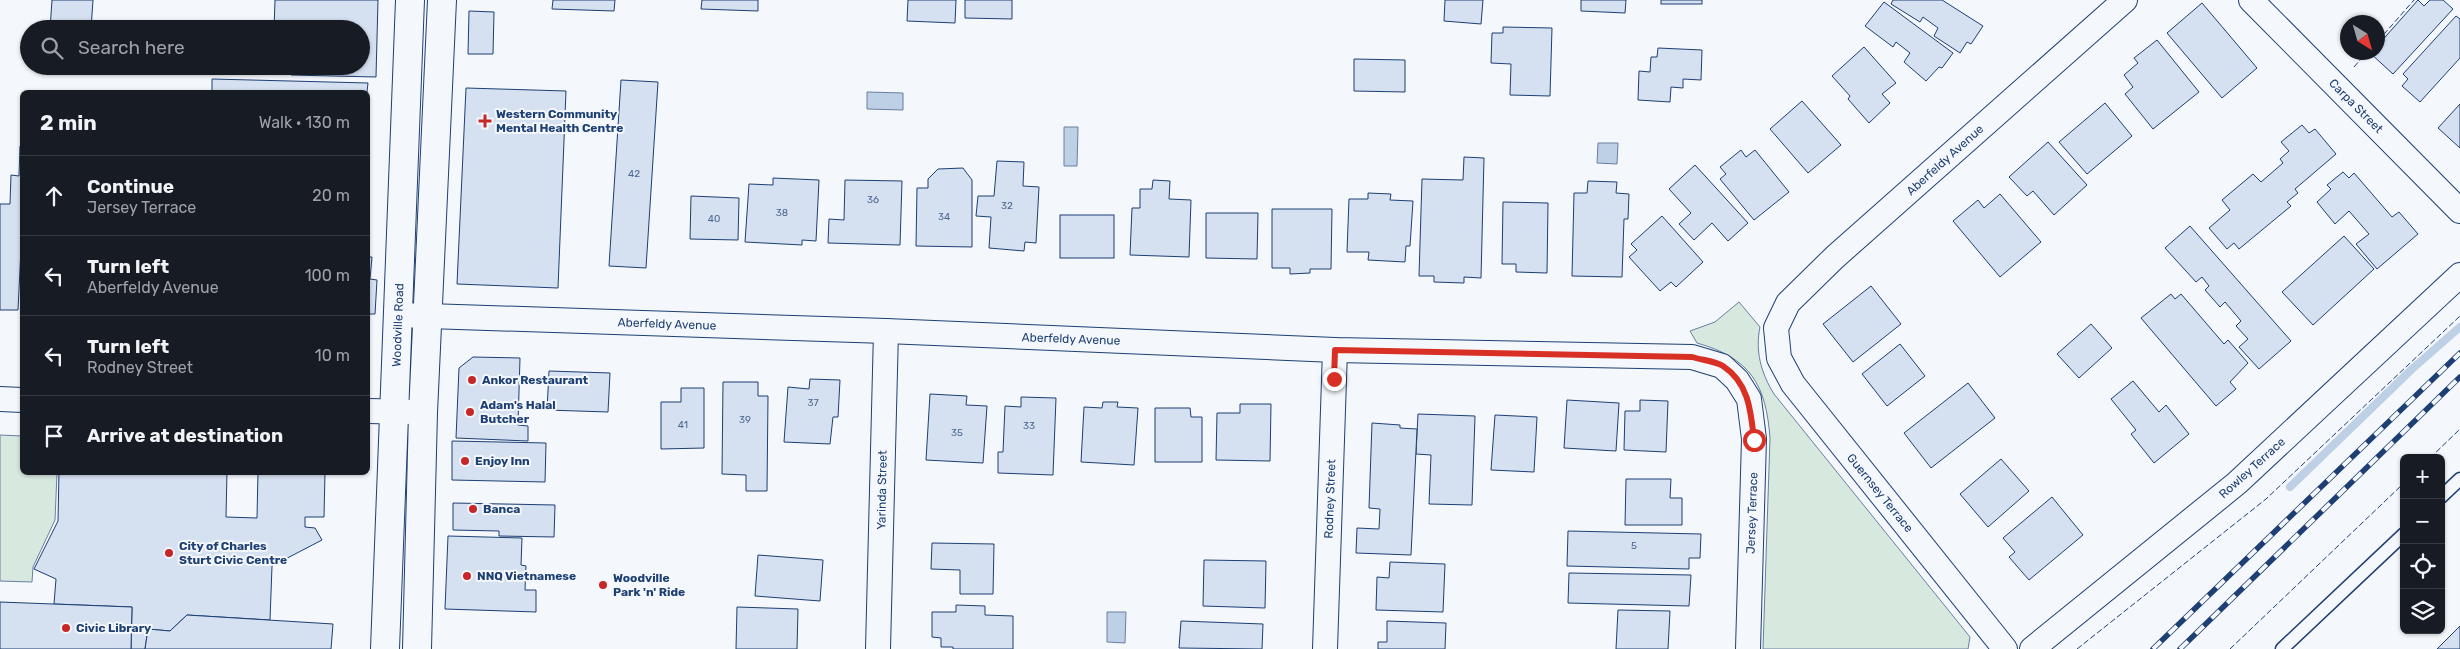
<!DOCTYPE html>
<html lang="en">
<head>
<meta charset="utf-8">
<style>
	:root { --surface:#171b24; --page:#20242c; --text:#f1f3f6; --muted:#9ea1a6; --line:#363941 }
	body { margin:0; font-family:Rubik,sans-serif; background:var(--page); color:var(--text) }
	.controls { position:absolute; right:15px; bottom:15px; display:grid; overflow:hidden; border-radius:8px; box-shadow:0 1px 4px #0004 }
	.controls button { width:45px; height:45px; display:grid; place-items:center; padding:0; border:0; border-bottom:1px solid var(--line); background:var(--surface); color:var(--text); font:25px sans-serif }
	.compass { position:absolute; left:2340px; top:15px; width:45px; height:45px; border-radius:50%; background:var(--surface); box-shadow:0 1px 4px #0004; rotate:143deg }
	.stop { position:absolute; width:15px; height:15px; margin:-11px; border:4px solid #d93025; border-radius:50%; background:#fff }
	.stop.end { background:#d93025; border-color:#fff; box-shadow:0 1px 5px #0008 }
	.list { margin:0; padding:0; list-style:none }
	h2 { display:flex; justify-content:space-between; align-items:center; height:65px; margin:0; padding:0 20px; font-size:21px }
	h2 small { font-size:16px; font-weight:400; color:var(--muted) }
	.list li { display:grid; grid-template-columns:32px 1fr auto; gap:15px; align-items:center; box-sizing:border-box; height:80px; padding:0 20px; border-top:1px solid var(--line) }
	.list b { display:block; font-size:19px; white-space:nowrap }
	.list p { margin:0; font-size:16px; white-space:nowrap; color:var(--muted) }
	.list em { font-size:16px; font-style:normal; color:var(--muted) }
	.icon { flex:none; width:28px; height:28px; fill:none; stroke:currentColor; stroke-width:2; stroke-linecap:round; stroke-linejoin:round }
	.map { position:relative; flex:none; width:2460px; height:649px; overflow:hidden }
	.search { position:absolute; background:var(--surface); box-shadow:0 1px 4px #0004; left:20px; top:20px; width:350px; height:55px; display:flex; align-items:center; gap:12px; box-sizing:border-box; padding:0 18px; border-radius:28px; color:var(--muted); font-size:19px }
	.panel { position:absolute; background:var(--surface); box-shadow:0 1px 4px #0004; left:20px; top:90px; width:350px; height:385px; border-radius:8px }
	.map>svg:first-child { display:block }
	.green { fill:#d7e8df; stroke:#687fa3 }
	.water { fill:#bed0e5; stroke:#687fa3 }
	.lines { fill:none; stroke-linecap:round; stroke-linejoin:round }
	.stream { stroke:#bed0e5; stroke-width:8 }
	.building { fill:#d5e0f0; stroke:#1d3f73 }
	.lane-casing { stroke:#1d3f73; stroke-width:15 }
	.street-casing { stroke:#1d3f73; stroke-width:26 }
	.secondary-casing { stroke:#1d3f73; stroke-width:30 }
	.lane { stroke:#f4f7fb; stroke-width:12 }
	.street { stroke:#f4f7fb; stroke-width:24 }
	.secondary { stroke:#f4f7fb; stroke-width:28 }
	.rail-casing { stroke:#1d3f73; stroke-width:5.5 }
	.rail { stroke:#f4f7fb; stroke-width:4; stroke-dasharray:11; stroke-linecap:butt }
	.fence { stroke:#1d3f73; stroke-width:1; stroke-dasharray:6 2.5; stroke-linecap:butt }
	.route { stroke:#d93025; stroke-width:6 }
	.poi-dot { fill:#c62828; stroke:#f4f7fb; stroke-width:2 }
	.labels { text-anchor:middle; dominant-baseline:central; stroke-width:4; stroke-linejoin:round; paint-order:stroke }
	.number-label { font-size:10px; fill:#4b6792 }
	.street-label { font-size:12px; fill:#1d3f73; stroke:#f4f7fb }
	.poi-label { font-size:12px; font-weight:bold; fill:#1d3f73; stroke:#f4f7fb; text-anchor:start }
</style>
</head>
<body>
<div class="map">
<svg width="2460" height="649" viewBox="0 0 2460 649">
	<rect width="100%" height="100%" fill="#f4f7fb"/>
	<g class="green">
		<path d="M 1739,302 L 1760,327 C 1755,351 1761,373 1774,394 L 1970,637 L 1968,649 L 1763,649 L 1770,438 C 1766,384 1750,358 1697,343 L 1690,331 L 1715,322 Z"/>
		<polygon points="0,435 22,436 22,472 57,473 55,520 33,567 32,582 0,581"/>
	</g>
	<g class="water">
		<polygon points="867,92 903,93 903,110 867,109"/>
		<polygon points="1064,127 1078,127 1077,166 1064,166"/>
		<polygon points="1598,143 1618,143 1617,164 1597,163"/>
		<polygon points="1107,612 1126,612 1125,643 1107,642"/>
	</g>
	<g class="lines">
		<polyline class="stream" points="2290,487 2412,369 2460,327"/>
	</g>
	<g class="building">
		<polygon points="52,0 93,0 91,29 50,29"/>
		<polygon points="275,0 378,0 376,77 291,75 292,66 361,66 361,29 274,29"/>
		<polygon points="553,0 615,0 614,11 552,9"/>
		<polygon points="702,0 758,0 758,11 701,9"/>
		<polygon points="908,0 956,0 955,23 907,21"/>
		<polygon points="965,0 1012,0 1012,19 965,18"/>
		<polygon points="1445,0 1483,0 1481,24 1444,21"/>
		<polygon points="1581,0 1626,0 1625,13 1581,11"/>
		<rect x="1661" y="0" width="41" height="4"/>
		<polygon points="1893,0 1942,0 1983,26 1971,44 1967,42 1960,53 1934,36 1938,28 1923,17 1920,22 1891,4"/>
		<polygon points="2418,0 2424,6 2430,0 2443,0 2453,9 2393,74 2370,53 2378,52 2378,45"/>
		<polygon points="1884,2 1953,53 1942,68 1939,67 1926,81 1904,62 1910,53 1896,42 1893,47 1865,26"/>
		<polygon points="2202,3 2257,68 2222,98 2167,33"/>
		<polygon points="469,11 494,12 493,54 468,54"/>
		<polygon points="2456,16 2460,19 2460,58 2420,102 2402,86 2408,79 2403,74"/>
		<polygon points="1503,27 1552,28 1550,96 1510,95 1511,64 1491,63 1492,33 1503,33"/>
		<polygon points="2157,40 2199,92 2153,129 2125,94 2133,87 2124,75 2138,63 2134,58"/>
		<polygon points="1864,47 1896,83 1882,94 1890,103 1869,123 1848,99 1850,96 1832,76"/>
		<polygon points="1658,48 1702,50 1701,80 1683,79 1683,88 1671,87 1670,102 1638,100 1639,71 1650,72 1651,57 1657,57"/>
		<polygon points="1354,59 1405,60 1405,92 1354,91"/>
		<polygon points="212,79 368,83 367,92 212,92"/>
		<polygon points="621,80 658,82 646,268 609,266"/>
		<polygon points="466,88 566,91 558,288 457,284"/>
		<polygon points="1802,101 1841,145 1808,173 1770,129"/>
		<polygon points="2105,103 2132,136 2087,174 2059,142"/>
		<polygon points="2460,104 2460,148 2438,128"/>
		<polygon points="2302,125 2309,133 2315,129 2336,154 2295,189 2298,193 2287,202 2291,206 2239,249 2234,243 2227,249 2209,228 2230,210 2222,200 2253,174 2261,182 2283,163 2280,159 2289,151 2281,142"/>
		<polygon points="2048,142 2087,185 2054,215 2033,191 2027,196 2009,177"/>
		<polygon points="20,146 22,146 22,250 21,249 18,310 0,310 0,204 10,204 11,175 19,176"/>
		<polygon points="1741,150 1746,157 1755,150 1789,192 1754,220 1720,179 1726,174 1720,167"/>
		<polygon points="1464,157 1484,158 1481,278 1464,277 1464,283 1434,282 1434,276 1419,276 1422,179 1463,180"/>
		<polygon points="997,161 1024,162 1023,186 1039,187 1036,243 1025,242 1024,251 989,248 991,217 976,216 978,196 994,196"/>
		<polygon points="1695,165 1748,223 1728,241 1712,223 1694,240 1679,224 1691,213 1669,189"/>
		<polygon points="963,168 972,180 972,247 916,246 917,188 928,188 928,179 938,169"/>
		<polygon points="2343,172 2349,178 2354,173 2392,217 2399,212 2418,234 2377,269 2356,244 2369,234 2349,211 2335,224 2317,202 2331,189 2327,185"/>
		<polygon points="773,178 819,180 816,241 802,240 802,245 745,242 749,184 773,185"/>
		<polygon points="845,180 902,181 900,245 828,243 829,219 844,220"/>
		<polygon points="1153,180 1170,181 1169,199 1191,200 1189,257 1130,255 1132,208 1140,208 1140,189 1152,189"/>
		<polygon points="1588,181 1617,182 1616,193 1629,194 1628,219 1624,219 1622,277 1572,276 1574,193 1587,193"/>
		<polygon points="1368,193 1391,194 1390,200 1413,201 1410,246 1406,246 1405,262 1368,260 1369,252 1347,252 1349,199 1368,199"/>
		<polygon points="2000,194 2041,242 2000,277 1953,221 1978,200 1984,208"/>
		<polygon points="691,196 739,198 738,240 690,239"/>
		<polygon points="1503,202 1548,203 1547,273 1516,272 1516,264 1502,264"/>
		<polygon points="1272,209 1332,209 1331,269 1310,269 1310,273 1290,274 1290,268 1272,268"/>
		<polygon points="1206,213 1258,213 1257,259 1206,258"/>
		<rect x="1060" y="215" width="54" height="43"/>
		<polygon points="1662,216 1703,262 1676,287 1671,282 1660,291 1629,257 1637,250 1631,244"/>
		<polygon points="2190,226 2291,341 2259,369 2239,347 2248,339 2236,326 2241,321 2225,302 2220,307 2205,290 2209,286 2202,277 2196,282 2165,248"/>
		<polygon points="2344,236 2374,269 2313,325 2282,292"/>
		<polygon points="368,257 372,257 370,279 377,280 375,314 368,314"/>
		<polygon points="1871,286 1901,324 1853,362 1823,324"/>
		<polygon points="2171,294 2175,299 2181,294 2224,344 2228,340 2248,363 2230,382 2236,389 2216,406 2141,318"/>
		<polygon points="2091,324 2112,348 2079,378 2057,354"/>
		<polygon points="1900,344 1925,376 1887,406 1862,374"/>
		<polygon points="473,357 520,358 518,425 528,426 528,441 456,438 459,368"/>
		<polygon points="549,371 610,373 608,412 547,410"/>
		<polygon points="810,379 840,380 838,417 833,417 830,444 784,442 788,387 809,389"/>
		<polygon points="2133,381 2159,412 2166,405 2189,434 2154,463 2131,434 2136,430 2111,399"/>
		<polygon points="723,382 758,382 758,396 768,396 767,491 746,491 746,475 722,474"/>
		<polygon points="1968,383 1995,418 1931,468 1904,433"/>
		<polygon points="681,388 704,388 704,448 661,449 661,402 681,402"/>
		<polygon points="930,394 967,396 966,405 987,406 983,463 926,460"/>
		<polygon points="1021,397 1056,398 1053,475 998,473 998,452 1003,452 1005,406 1021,407"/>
		<polygon points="1567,400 1619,403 1616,451 1564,448"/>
		<polygon points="1640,400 1668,401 1666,452 1624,450 1625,411 1640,411"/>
		<polygon points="1103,402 1118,402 1117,407 1138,408 1134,465 1081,462 1084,407 1102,408"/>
		<polygon points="1240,404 1271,404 1270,461 1216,460 1217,413 1240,413"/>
		<polygon points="1155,408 1190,408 1191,417 1202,417 1202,462 1155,462"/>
		<polygon points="1418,414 1475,416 1472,505 1429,504 1431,455 1416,454"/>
		<polygon points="1495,415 1537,417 1534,472 1491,470"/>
		<polygon points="1372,423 1400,425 1400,428 1417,429 1411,555 1356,553 1357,528 1379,529 1380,509 1369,508"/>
		<polygon points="452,441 546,443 545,482 452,480"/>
		<polygon points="2001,459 2029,491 1988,527 1960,494"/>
		<polygon points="59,472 227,472 226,517 257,518 258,472 325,472 324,517 305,517 305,527 315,528 322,540 272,566 270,620 187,615 170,631 148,629 145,649 131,649 132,607 54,604 56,579 34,569 58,521"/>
		<polygon points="1626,479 1671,479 1670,498 1682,498 1682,525 1625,525"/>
		<polygon points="2052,497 2083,535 2029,580 2009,557 2015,552 2003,538"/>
		<polygon points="453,503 555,505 554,537 499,536 499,531 453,530"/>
		<polygon points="1568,531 1701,534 1700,558 1689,558 1689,569 1567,566"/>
		<polygon points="448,536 522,538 521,565 526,566 525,590 536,590 536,612 445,609"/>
		<polygon points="932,543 994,544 993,594 960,594 960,570 931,569"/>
		<polygon points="758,555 823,560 820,601 755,596"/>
		<polygon points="1204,560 1266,561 1265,608 1203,606"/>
		<polygon points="1390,562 1445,564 1443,612 1376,610 1377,577 1389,578"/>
		<polygon points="1569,573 1691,575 1689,606 1568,603"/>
		<polygon points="0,602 132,607 131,649 0,649"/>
		<polygon points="956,605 985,606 985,615 1013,616 1013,649 953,649 953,647 941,647 941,638 932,637 932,612 956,612"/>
		<polygon points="737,607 798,609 797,649 736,649"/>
		<polygon points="1618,610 1670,611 1668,649 1616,649"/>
		<polygon points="187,615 333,624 331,649 145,649 148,629 170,631"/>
		<polygon points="1181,621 1263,624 1262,649 1179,648"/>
		<polygon points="1387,621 1446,623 1445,649 1378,649 1378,642 1387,642"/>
		<polygon points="2460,626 2460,649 2437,649"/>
	</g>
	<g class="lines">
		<g class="lane-casing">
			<g id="lane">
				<polyline points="2441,497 2460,479"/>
				<polyline points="2282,649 2404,534"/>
			</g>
		</g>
		<g class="street-casing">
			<g id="street">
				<polyline points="2251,0 2460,211"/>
				<polyline points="398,315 886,331 1335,350 1692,357 1722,366 1737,380 1749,399 1754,439 1748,649"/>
				<polyline points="0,399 22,400"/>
				<polyline points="368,411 414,412"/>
				<polyline points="878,649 886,331"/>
				<polyline points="1325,649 1335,350"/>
				<polyline points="2005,649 1793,384 1779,358 1776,328 1788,303 1835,257 2125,0"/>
				<polyline points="2032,649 2237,483 2460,275"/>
			</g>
		</g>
		<g class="secondary-casing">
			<g id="secondary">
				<polyline points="385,649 410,0"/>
				<polyline points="417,649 423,413 442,0"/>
			</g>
		</g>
		<use href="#lane" class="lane"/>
		<use href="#street" class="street"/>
		<use href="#secondary" class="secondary"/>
		<g class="rail-casing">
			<g id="rail">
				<polyline points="2153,649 2460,353"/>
				<polyline points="2180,649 2460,377"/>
			</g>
		</g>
		<use href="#rail" class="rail"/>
		<g class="fence">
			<polyline points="2378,41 2414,0"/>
			<polyline points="2354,67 2367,52"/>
			<polyline points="2430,458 2460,429"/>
			<polyline points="2077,649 2266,499 2460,316"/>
			<polyline points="2230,649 2404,483"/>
		</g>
	</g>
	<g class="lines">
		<path class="route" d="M 1334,379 L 1335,350 L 1692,357 C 1701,360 1715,361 1723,366 C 1749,383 1751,412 1754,440"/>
	</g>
	<g class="poi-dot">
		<path d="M482.5 113.5h5v5h5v5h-5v5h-5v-5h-5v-5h5z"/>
		<circle cx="472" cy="380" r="5"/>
		<circle cx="470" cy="412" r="5"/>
		<circle cx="465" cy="461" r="5"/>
		<circle cx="473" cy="509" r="5"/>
		<circle cx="169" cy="553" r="5"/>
		<circle cx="467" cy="576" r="5"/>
		<circle cx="603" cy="585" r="5"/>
		<circle cx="66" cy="628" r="5"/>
	</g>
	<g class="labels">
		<g class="number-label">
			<text x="634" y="174">42</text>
			<text x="873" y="200">36</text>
			<text x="1007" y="206">32</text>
			<text x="782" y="213">38</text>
			<text x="944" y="217">34</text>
			<text x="714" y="219">40</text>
			<text x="813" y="403">37</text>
			<text x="745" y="420">39</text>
			<text x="683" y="425">41</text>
			<text x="1029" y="426">33</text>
			<text x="957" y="433">35</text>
			<text x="1634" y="546">5</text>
		</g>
		<g class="street-label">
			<text transform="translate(2356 106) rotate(45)">Carpa Street</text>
			<text transform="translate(1945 160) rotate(-42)">Aberfeldy Avenue</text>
			<text transform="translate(667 324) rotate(2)">Aberfeldy Avenue</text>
			<text transform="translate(398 325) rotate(-88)">Woodville Road</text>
			<text transform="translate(1071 339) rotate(2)">Aberfeldy Avenue</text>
			<text transform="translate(2252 468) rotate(-42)">Rowley Terrace</text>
			<text transform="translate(882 490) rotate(-89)">Yarinda Street</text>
			<text transform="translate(1880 493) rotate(51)">Guernsey Terrace</text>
			<text transform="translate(1330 499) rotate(-88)">Rodney Street</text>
			<text transform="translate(1752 513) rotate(-88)">Jersey Terrace</text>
		</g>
		<g class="poi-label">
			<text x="496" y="114">Western Community<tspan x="496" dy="14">Mental Health Centre</tspan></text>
			<text x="482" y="380">Ankor Restaurant</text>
			<text x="480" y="405">Adam's Halal<tspan x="480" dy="14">Butcher</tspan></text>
			<text x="475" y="461">Enjoy Inn</text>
			<text x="483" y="509">Banca</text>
			<text x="179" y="546">City of Charles<tspan x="179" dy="14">Sturt Civic Centre</tspan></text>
			<text x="477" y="576">NNQ Vietnamese</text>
			<text x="613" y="578">Woodville<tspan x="613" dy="14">Park 'n' Ride</tspan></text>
			<text x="76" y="628">Civic Library</text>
		</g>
	</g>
</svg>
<div class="controls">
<button>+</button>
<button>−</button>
<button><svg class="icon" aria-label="locate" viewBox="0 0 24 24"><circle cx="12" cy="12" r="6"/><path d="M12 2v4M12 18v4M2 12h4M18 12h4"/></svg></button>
<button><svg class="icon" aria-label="layers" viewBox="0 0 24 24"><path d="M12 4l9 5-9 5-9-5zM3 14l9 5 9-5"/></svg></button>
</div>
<svg class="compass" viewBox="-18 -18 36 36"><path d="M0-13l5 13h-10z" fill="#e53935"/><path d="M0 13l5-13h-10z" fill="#9ea1a6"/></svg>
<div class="stop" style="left:1754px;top:440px"></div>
<div class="stop end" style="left:1334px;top:379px"></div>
<div class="search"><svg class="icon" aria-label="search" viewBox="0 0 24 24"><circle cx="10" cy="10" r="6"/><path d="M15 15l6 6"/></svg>Search here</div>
<section class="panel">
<h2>2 min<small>Walk · 130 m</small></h2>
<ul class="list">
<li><svg class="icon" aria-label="ahead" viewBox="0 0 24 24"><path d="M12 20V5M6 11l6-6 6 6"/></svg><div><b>Continue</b><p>Jersey Terrace</p></div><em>20 m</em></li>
<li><svg class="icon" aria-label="left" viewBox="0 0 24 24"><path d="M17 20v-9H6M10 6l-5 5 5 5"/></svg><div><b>Turn left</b><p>Aberfeldy Avenue</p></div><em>100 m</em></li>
<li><svg class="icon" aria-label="left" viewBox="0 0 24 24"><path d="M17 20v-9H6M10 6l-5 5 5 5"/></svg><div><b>Turn left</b><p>Rodney Street</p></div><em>10 m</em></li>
<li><svg class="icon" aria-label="arrive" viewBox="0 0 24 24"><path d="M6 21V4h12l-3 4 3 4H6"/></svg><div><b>Arrive at destination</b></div></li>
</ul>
</section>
</div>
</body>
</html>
